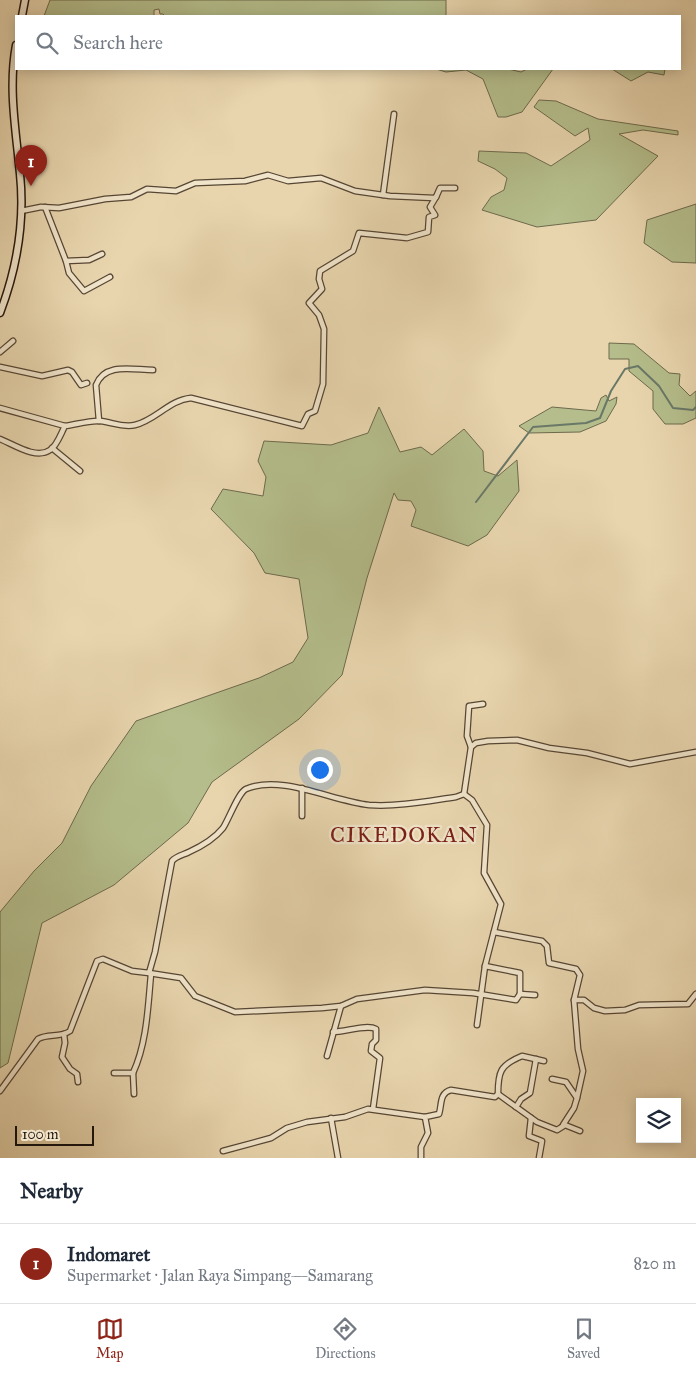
<!DOCTYPE html>
<html lang="en">
<head>
<meta charset="utf-8">
<style>
	:root { --surface:#fff; --page:#f6f6f7; --text:#1f2937; --muted:#747a83; --line:#e0e1e3; --accent:#8f2418 }
	body { margin:0; font-family:"IM FELL Great Primer",serif; background:var(--page); color:var(--text) }
	.controls { position:absolute; right:15px; bottom:15px; display:grid; overflow:hidden; border-radius:0px; box-shadow:0 2px 12px #0003 }
	.controls button { width:45px; height:45px; display:grid; place-items:center; padding:0; border:0; border-bottom:1px solid var(--line); background:var(--surface); color:var(--text); font:25px sans-serif }
	.scale { position:absolute; left:15px; bottom:12px; width:79px; box-sizing:border-box; padding-left:5px; border:2px solid #26170c; border-top:0; font-size:14px; line-height:18px; white-space:nowrap; color:#26170c; -webkit-text-stroke:4px #f0e4ca; paint-order:stroke }
	.you { position:absolute; left:319px; top:769px; width:18px; height:18px; margin:-12px; border:4px solid #fff; border-radius:50%; background:#1a73e8; box-shadow:0 0 0 8px #1a73e833 }
	.badge { display:grid; place-items:center; width:32px; height:32px; border-radius:50%; background:var(--accent); color:#fff; font-size:16px; font-weight:700 }
	.pin { position:absolute; translate:-50% -41px; filter:drop-shadow(0 1px 2px #0008) }
	.pin::after { content:''; position:absolute; top:26px; width:18px; height:15px; background:inherit; clip-path:polygon(0 0,100% 0,50% 100%) }
	.list { margin:0; padding:0; list-style:none }
	h2 { display:flex; justify-content:space-between; align-items:center; height:65px; margin:0; padding:0 20px; font-size:21px }
	h2 small { font-size:16px; font-weight:400; color:var(--muted) }
	.list li { display:grid; grid-template-columns:32px 1fr auto; gap:15px; align-items:center; box-sizing:border-box; height:80px; padding:0 20px; border-top:1px solid var(--line) }
	.list b { display:block; font-size:19px; white-space:nowrap }
	.list p { margin:0; font-size:16px; white-space:nowrap; color:var(--muted) }
	.list em { font-size:16px; font-style:normal; color:var(--muted) }
	.icon { flex:none; width:28px; height:28px; fill:none; stroke:currentColor; stroke-width:2; stroke-linecap:round; stroke-linejoin:round }
	.map { position:relative; flex:none; width:696px; height:1158px; overflow:hidden }
	.search { position:absolute; background:var(--surface); box-shadow:0 2px 12px #0003; left:15px; right:15px; top:15px; height:55px; display:flex; align-items:center; gap:12px; box-sizing:border-box; padding:0 18px; border-radius:0px; color:var(--muted); font-size:19px }
	.sheet { height:145px; background:var(--surface) }
	nav { display:flex; justify-content:space-around; align-items:center; box-sizing:border-box; height:70px; border-top:1px solid var(--line); background:var(--surface); font-size:14px; color:var(--muted) }
	nav a { display:grid; justify-items:center; gap:2px }
	nav .on { color:var(--accent) }
	.map>svg:first-child { display:block }
	.green { fill:#b4bd8b; stroke:#6d6a4c }
	.lines { fill:none; stroke-linecap:round; stroke-linejoin:round }
	.stream { stroke:#6a7868; stroke-width:2 }
	.street-casing { stroke:#564634; stroke-width:7 }
	.secondary-casing { stroke:#26170c; stroke-width:9 }
	.street { stroke:#f0e4ca; stroke-width:4.5 }
	.secondary { stroke:#f0e4ca; stroke-width:6 }
	.labels { text-anchor:middle; dominant-baseline:central; stroke-width:4.5; stroke-linejoin:round; paint-order:stroke }
	.quarter-label { font-size:22px; letter-spacing:1px; fill:#7a1f14; stroke:#f0e4ca }
</style>
</head>
<body>
<div class="map">
<svg width="696" height="1158" viewBox="0 0 696 1158">
	<rect width="100%" height="100%" fill="#e8d5ae"/>
	<filter id="stains"><feTurbulence type="fractalNoise" baseFrequency=".004" numOctaves="4"/><feColorMatrix values="0 0 0 0 .2 0 0 0 0 .09 0 0 0 0 .02 0 0 0 .5 -.17"/></filter>
	<radialGradient id="worn" r=".72"><stop offset=".6" stop-color="#630" stop-opacity="0"/><stop offset="1" stop-color="#630" stop-opacity=".3"/></radialGradient>
	<g class="green">
		<polygon points="50,0 446,0 446,16 165,16 163,14 160,14 159,9 154,10 154,16 44,16"/>
		<polygon points="436,69 508,69 521,72 527,69 553,69 522,112 506,117 498,117 483,79 466,70 446,72"/>
		<polygon points="612,69 665,69 664,75 648,72 631,81"/>
		<polygon points="539,100 556,101 598,119 678,131 678,135 643,130 619,134 658,156 596,220 537,227 482,210 491,197 504,190 507,178 495,169 478,161 479,151 526,153 551,166 590,140 588,128 575,136 534,107"/>
		<polygon points="696,204 696,263 672,262 644,243 647,220"/>
		<polygon points="609,343 634,344 669,373 680,374 679,385 690,396 696,391 696,418 683,424 665,424 653,409 653,391 629,371 629,359 609,359"/>
		<polygon points="606,395 609,401 617,397 616,404 606,421 580,432 529,433 519,426 552,407 596,411 601,398"/>
		<polygon points="379,407 400,452 421,447 432,455 464,429 483,451 484,471 498,476 517,460 519,491 487,535 468,546 411,526 416,510 411,501 398,500 394,493 367,578 342,675 299,719 212,782 188,823 114,885 42,923 8,1063 0,1068 0,912 34,871 62,843 91,786 136,721 259,678 293,662 308,638 299,579 265,573 254,553 211,509 223,489 263,496 266,477 258,461 264,441 331,445 368,433"/>
	</g>
	<g class="lines">
		<polyline class="stream" points="476,502 533,427 586,423 600,418 611,391 625,369 638,366 659,386 673,408 693,410 696,407"/>
		<g class="street-casing">
			<g id="street">
				<polyline points="383,195 394,114"/>
				<polyline points="45,207 66,261 89,260 102,254"/>
				<polyline points="21,211 41,207 59,208 105,199 131,197 147,189 176,191 195,183 245,181 268,175 288,181 321,178 355,191 390,196 434,198 436,197 440,188 455,188"/>
				<polyline points="66,261 69,273 84,291 110,277"/>
				<polyline points="0,352 13,341"/>
				<polyline points="0,367 42,376 68,370 72,372 81,385 87,383"/>
				<polyline points="0,408 65,426"/>
				<path d="M 99,421 L 96,385 C 105,362 133,370 153,370"/>
				<path d="M 0,439 C 13,444 36,460 50,450 C 57,446 61,433 65,426 C 75,425 89,420 100,421 C 112,422 122,428 135,425 C 156,420 169,400 191,398 L 302,426 L 308,414 L 315,411 L 323,384 L 324,329 L 319,315 L 309,303 L 322,289 L 319,279 L 320,271 L 353,251 L 359,233 L 407,238 L 428,232 L 429,217 L 435,215 L 430,207 L 436,197"/>
				<polyline points="52,448 80,471"/>
				<polyline points="471,747 467,736 469,706 483,704"/>
				<polyline points="464,794 472,800 487,825 484,873 501,904 485,966 477,1025"/>
				<polyline points="302,816 302,788"/>
				<polyline points="494,932 542,941 547,946 549,963 576,969 580,975 574,1000 578,1049 583,1071 577,1098"/>
				<polyline points="485,966 520,973 520,994"/>
				<polyline points="149,973 181,978 195,996 235,1012 322,1008 341,1006 357,999 425,990 473,993 516,1000 520,994 535,995"/>
				<polyline points="574,1000 584,1000 594,1008 605,1011 625,1010 639,1005 688,1004 696,994"/>
				<path d="M 333,1032 C 345,1032 367,1024 376,1029 L 376,1040 L 372,1044 L 371,1051 L 380,1058 L 373,1109"/>
				<polyline points="64,1034 65,1043 62,1057 70,1069 77,1074 78,1082"/>
				<polyline points="327,1056 341,1006"/>
				<path d="M 114,1073 L 133,1073 C 147,1043 148,1006 151,974"/>
				<polyline points="133,1073 134,1094"/>
				<polyline points="552,1079 566,1082 577,1098 574,1108 563,1125"/>
				<path d="M 0,1091 L 38,1039 C 48,1033 60,1038 70,1031 L 97,961 L 103,959 L 132,971 L 149,973 L 155,952 L 172,861 C 176,856 183,855 189,852 C 200,847 215,838 223,828 C 229,819 238,793 246,789 C 281,774 332,801 369,805 C 398,807 428,801 456,797 L 464,794 L 471,747 L 476,743 L 488,741 L 517,740 L 549,748 L 587,753 L 630,764 L 696,752"/>
				<polyline points="498,1094 537,1122 557,1130 565,1125 580,1131"/>
				<polyline points="516,1107 521,1099 530,1093 536,1059"/>
				<polyline points="331,1118 338,1158"/>
				<polyline points="531,1118 529,1136 542,1141 539,1158"/>
				<polyline points="223,1151 271,1138 287,1128 307,1122 345,1117 368,1109 425,1117"/>
				<path d="M 421,1158 L 421,1147 L 428,1133 L 425,1117 L 439,1114 C 442,1105 439,1093 451,1090 L 495,1097 L 498,1094 C 498,1072 500,1065 522,1056 L 544,1061"/>
			</g>
		</g>
		<g class="secondary-casing">
			<g id="secondary">
				<polyline points="22,16 25,0"/>
				<path d="M 0,313 C 17,268 25,222 20,174 C 16,131 8,88 16,45"/>
			</g>
		</g>
		<use href="#street" class="street"/>
		<use href="#secondary" class="secondary"/>
	</g>
	<g class="labels">
		<g class="quarter-label">
			<text x="404" y="834">CIKEDOKAN</text>
		</g>
	</g>
	<rect width="100%" height="100%" filter="url(#stains)"/>
	<rect width="100%" height="100%" fill="url(#worn)"/>
</svg>
<div class="controls">
<button><svg class="icon" aria-label="layers" viewBox="0 0 24 24"><path d="M12 4l9 5-9 5-9-5zM3 14l9 5 9-5"/></svg></button>
</div>
<div class="scale">100 m</div>
<div class="you"></div>
<div class="pin badge" style="left:31px;top:186px">1</div>
<div class="search"><svg class="icon" aria-label="search" viewBox="0 0 24 24"><circle cx="10" cy="10" r="6"/><path d="M15 15l6 6"/></svg>Search here</div>
</div>
<section class="sheet">
<h2>Nearby<small></small></h2>
<ul class="list">
<li><span class="badge">1</span><div><b>Indomaret</b><p>Supermarket · Jalan Raya Simpang—Samarang</p></div><em>820 m</em></li>
</ul>
</section>
<nav>
<a class="on"><svg class="icon" aria-label="map" viewBox="0 0 24 24"><path d="M3 6l6-2 6 2 6-2v14l-6 2-6-2-6 2zM9 4v14M15 6v14"/></svg>Map</a>
<a><svg class="icon" aria-label="directions" viewBox="0 0 24 24"><path d="M12 3l9 9-9 9-9-9zM9 14v-3h6M13 9l2 2-2 2"/></svg>Directions</a>
<a><svg class="icon" aria-label="saved" viewBox="0 0 24 24"><path d="M7 4h10v16l-5-4-5 4z"/></svg>Saved</a>
</nav>
</body>
</html>
